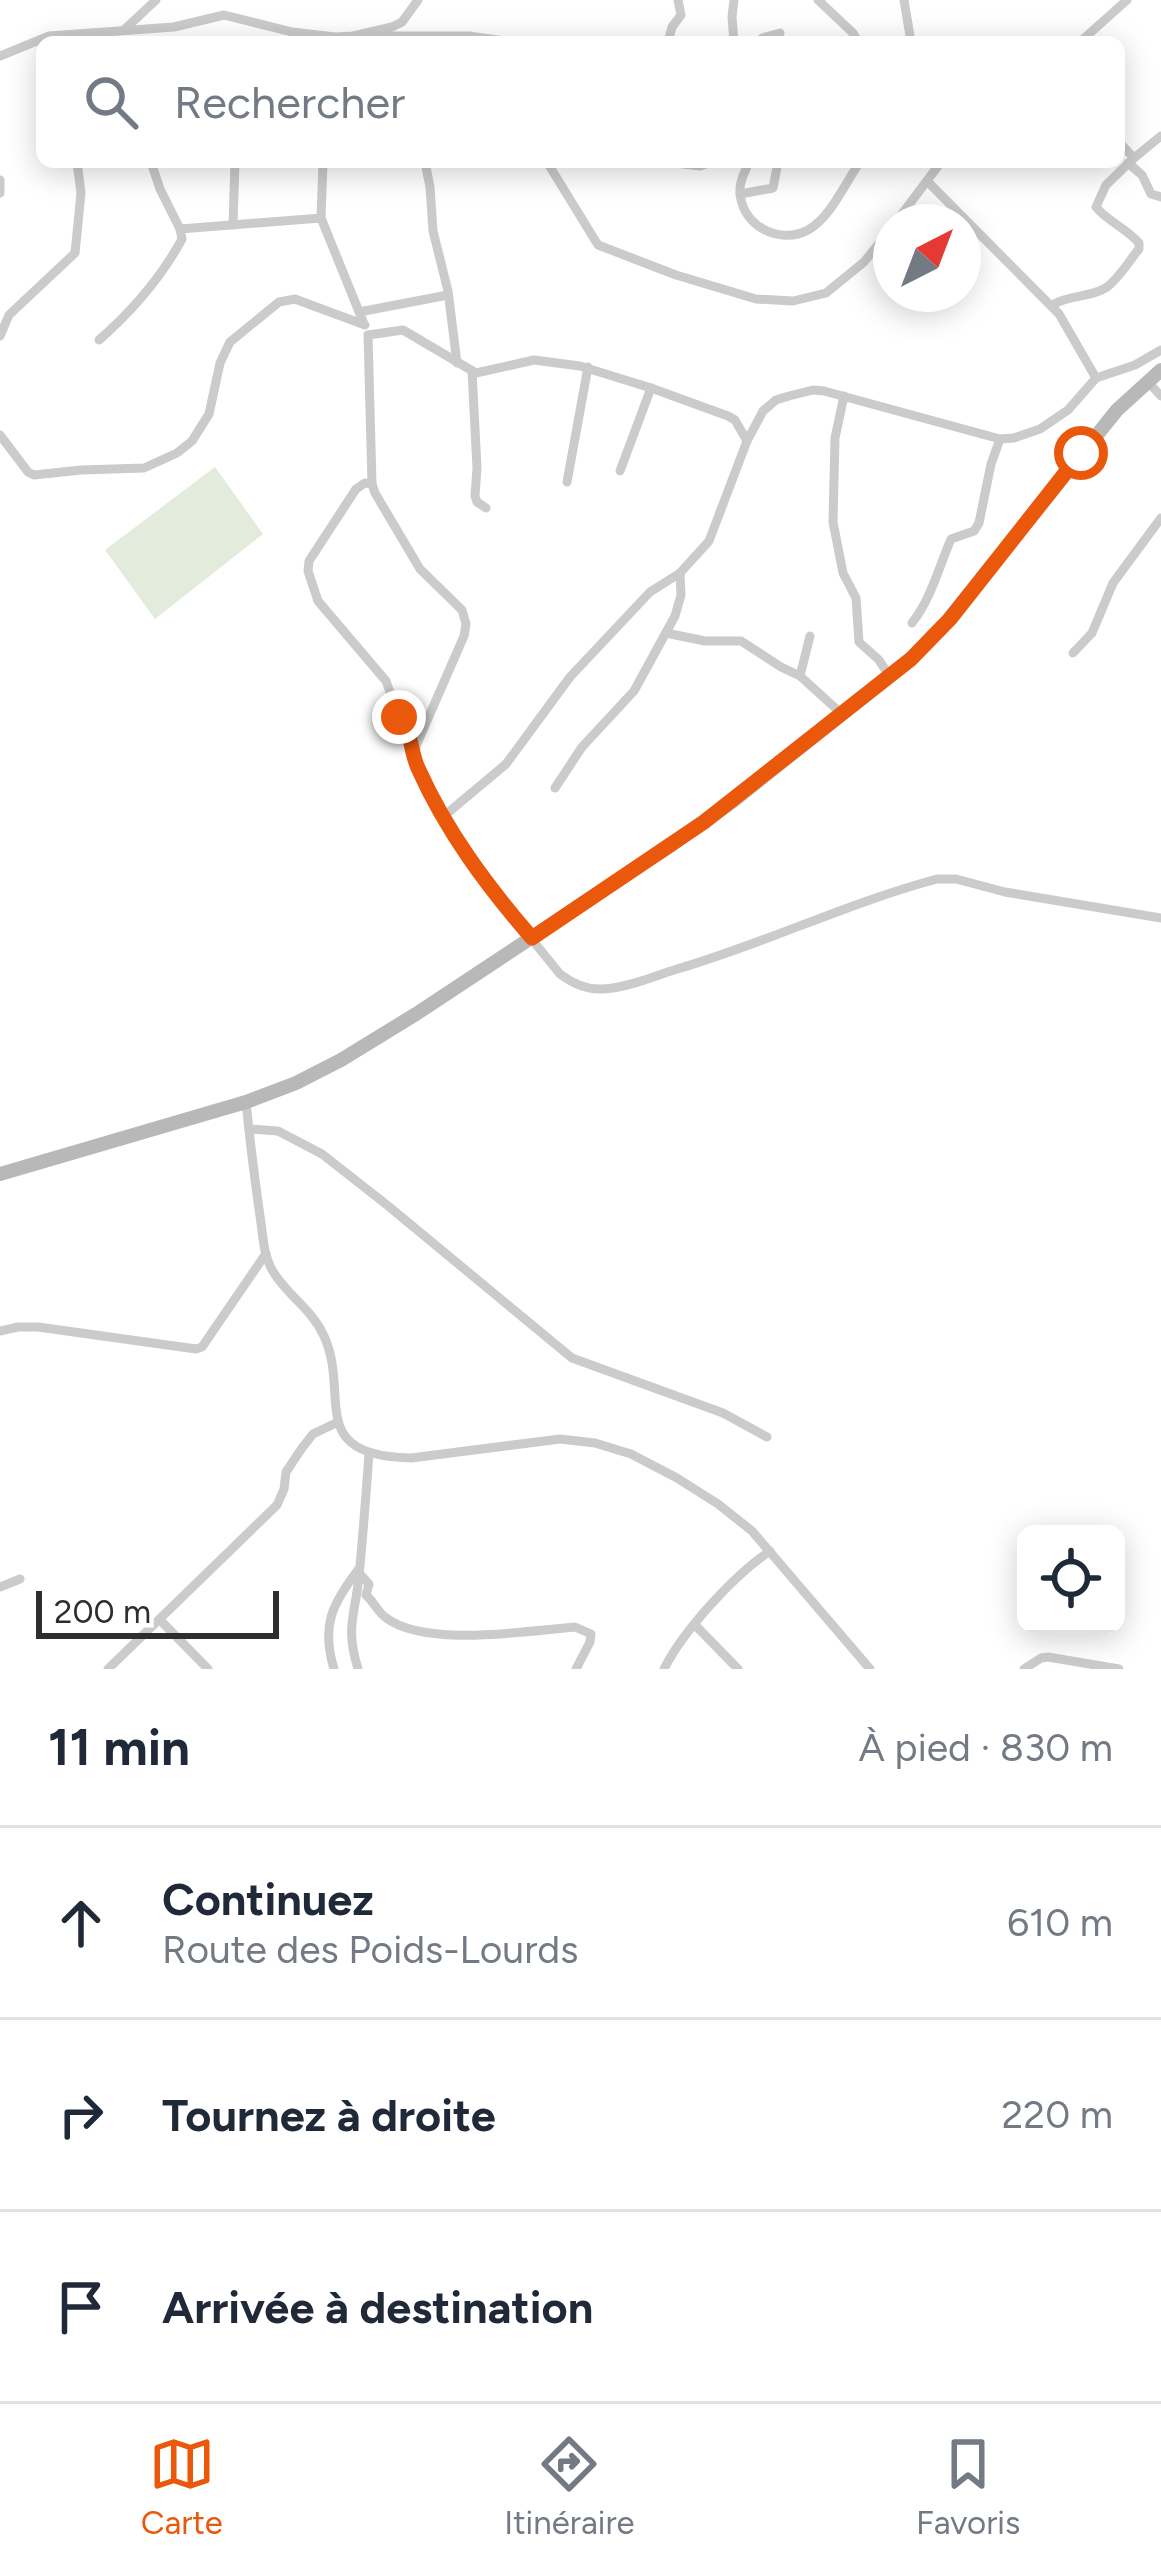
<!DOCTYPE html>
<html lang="fr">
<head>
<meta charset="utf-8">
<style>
	:root { --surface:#fff; --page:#f6f6f7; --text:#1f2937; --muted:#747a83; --line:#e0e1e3; --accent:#ea580c }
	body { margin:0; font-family:Figtree,sans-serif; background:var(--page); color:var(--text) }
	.controls { position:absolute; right:36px; bottom:36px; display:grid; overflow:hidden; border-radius:18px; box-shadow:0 6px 30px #0003 }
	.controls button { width:108px; height:108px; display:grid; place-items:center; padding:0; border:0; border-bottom:3px solid var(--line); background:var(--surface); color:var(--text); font:60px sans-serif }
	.compass { position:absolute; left:873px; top:204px; width:108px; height:108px; border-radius:50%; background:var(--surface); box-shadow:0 6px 30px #0003; rotate:42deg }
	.scale { position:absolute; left:36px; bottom:30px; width:243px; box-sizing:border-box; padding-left:12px; border:6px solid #2e2e2e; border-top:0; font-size:33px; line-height:42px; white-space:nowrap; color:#2e2e2e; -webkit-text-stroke:9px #fff; paint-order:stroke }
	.stop { position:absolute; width:36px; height:36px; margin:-27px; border:9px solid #ea580c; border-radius:50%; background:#fff }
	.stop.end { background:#ea580c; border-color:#fff; box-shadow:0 3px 12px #0008 }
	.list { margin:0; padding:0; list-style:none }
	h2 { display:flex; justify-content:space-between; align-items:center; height:156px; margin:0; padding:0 48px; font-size:51px }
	h2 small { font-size:39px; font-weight:400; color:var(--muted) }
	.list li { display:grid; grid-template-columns:78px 1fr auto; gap:36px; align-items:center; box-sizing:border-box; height:192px; padding:0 48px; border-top:3px solid var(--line) }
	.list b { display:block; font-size:45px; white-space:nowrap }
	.list p { margin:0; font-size:39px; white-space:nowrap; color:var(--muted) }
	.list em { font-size:39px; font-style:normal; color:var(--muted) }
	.icon { flex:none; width:66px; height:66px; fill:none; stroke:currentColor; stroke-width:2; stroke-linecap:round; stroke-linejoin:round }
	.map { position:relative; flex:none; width:1161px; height:1669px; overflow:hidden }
	.search { position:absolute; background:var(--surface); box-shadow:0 6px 30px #0003; left:36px; right:36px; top:36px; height:132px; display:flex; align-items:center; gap:30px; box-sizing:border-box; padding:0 42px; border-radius:18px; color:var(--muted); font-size:45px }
	.sheet { height:732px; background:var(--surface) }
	nav { display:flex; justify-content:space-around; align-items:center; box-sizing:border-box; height:168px; border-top:3px solid var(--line); background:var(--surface); font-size:33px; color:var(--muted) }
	nav a { display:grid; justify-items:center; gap:6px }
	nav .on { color:var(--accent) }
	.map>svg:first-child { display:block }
	.green { fill:#e3ebdd }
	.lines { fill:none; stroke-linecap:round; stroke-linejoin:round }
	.street { stroke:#cbcbcb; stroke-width:9 }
	.secondary { stroke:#b8b8b8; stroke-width:14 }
	.route { stroke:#ea580c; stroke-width:15 }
</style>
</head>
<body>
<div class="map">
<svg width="1161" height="1669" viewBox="0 0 1161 1669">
	<rect width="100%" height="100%" fill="#fff"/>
	<polygon class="green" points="215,467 263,534 155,619 105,550"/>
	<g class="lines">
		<g class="street">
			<polyline points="734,0 732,17 734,42"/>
			<polyline points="818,0 853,33 858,42"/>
			<polyline points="904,0 911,42"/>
			<polyline points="125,29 156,0"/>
			<polyline points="371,36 469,36 511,42"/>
			<polyline points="668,42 672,27 681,15 678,0"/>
			<polyline points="761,42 762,38 780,33"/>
			<polyline points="1080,42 1127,0"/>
			<polyline points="0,56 49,36 174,27 224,15 292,32 335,37 353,36 392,27 402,22 418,0"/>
			<polyline points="1119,142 1134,158 1161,136"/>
			<polyline points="151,162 160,189 180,229 321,218 364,324"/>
			<polyline points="425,162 430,187 433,231 448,291 457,363"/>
			<polyline points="547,162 598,245 676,275 756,299 793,301 826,293 864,262 891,229"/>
			<polyline points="667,162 700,166 711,162"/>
			<path d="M 749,162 C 746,170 740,179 740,189 C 739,224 778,246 808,230 C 831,217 845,183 860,162"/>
			<polyline points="882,162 885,162"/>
			<polyline points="630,163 630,162"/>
			<polyline points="1128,163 1142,175 1151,194 1161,197"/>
			<polyline points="0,180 0,193"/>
			<polyline points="927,181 1059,314 1096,378"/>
			<polyline points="740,194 773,188 778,162"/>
			<polyline points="321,218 323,162"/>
			<polyline points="896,222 941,162"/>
			<polyline points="233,225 235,162"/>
			<path d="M 1052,305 C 1070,294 1091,298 1107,287 C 1119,278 1129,261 1139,249 L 1139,243 C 1126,228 1107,221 1096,207 L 1106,185 L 1134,158"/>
			<polyline points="359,312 448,295"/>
			<polyline points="0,336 9,315 75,253 81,193 77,162"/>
			<path d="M 99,340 C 131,312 162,276 182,239 L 180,229"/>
			<polyline points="472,371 477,468 475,496 477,502 486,508"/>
			<polyline points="1147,381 1161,396"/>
			<polyline points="844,396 835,438 833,522 843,573 856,598 859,642 879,660 890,677"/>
			<polyline points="0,435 28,472 34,475 81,470 144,468 177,453 192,441 209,414 220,363 230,342 279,302 295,299 365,325"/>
			<path d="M 747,441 L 735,420 L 728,416 L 651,388 L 580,366 L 534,360 L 476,373 L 403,330 L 368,335 L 372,484 L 375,493 L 420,569 L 462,610 L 466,624 L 464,636 L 416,746 L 415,762 L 473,867 L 560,974 C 572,983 588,990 603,989 C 626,988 652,977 674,970 C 764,944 847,903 937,879 L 956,879 L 1005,892 L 1161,918"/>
			<polyline points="620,471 651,388"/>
			<polyline points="567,482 588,367"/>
			<polyline points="372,484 365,483 356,489 309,561 308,571 318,601 386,681 399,717 407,727 415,753"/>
			<path d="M 912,623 C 931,599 939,567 951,539 L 974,531 L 979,523 L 991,464 L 1000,439"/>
			<polyline points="666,633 705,641 741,641 781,667 800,676"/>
			<polyline points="810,636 800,676 843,715"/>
			<polyline points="1073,653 1092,633 1113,583 1161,518"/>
			<polyline points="555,788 582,747 634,691 675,616 681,595 680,573"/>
			<polyline points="444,816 506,764 570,677 650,592 680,573 709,541 747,441 763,411 776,400 789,396 813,390 824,391 1000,439 1014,438 1040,429 1068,410 1096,378 1135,365 1161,350"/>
			<path d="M 246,1102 C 250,1142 255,1182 261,1223 C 263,1238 264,1254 271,1268 C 284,1293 311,1308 323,1334 C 352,1393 303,1456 411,1458 L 560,1439 L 595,1443 L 631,1454 L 677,1478 L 718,1504 L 752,1531 L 870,1669"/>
			<polyline points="249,1129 278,1131 322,1154 387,1205 572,1358 723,1413 767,1437"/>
			<polyline points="0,1331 18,1327 38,1327 196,1349 202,1347 265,1255"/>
			<path d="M 359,1573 L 369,1584 L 366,1595 C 374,1602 377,1611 385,1617 C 424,1648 526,1631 575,1627 L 591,1634 L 590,1642 L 576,1669"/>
			<polyline points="0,1587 20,1579"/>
			<polyline points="160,1620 208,1669"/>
			<polyline points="695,1625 738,1669"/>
			<polyline points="108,1669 277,1505 284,1489 286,1472 302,1448 313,1434 338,1422"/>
			<path d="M 334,1669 C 321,1626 332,1604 358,1570"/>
			<path d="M 358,1669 C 345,1626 355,1617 359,1576 C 363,1536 366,1494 369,1454"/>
			<path d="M 664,1669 C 683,1631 734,1575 770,1551"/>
			<polyline points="1024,1669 1041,1658 1048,1657 1119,1669"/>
		</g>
		<polyline class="secondary" points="0,1174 246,1102 296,1083 341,1060 416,1014 667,848 733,801 911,659 949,619 1117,410 1161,370"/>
	</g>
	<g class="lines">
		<path class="route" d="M 399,717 C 412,730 410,751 418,768 C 446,831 487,886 532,938 L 704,822 L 911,659 L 950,619 L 1081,453"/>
	</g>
</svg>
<div class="controls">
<button><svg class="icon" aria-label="locate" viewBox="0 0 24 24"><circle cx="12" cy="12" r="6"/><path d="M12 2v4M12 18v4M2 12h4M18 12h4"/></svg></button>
</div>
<svg class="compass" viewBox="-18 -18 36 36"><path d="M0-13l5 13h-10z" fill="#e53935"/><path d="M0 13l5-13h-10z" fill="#747a83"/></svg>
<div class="scale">200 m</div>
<div class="stop" style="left:1081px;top:453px"></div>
<div class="stop end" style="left:399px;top:717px"></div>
<div class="search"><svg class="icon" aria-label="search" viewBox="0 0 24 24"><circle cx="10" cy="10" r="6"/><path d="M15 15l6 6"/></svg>Rechercher</div>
</div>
<section class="sheet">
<h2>11 min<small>À pied · 830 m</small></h2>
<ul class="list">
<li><svg class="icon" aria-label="ahead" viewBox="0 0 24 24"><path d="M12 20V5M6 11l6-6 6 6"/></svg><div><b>Continuez</b><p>Route des Poids-Lourds</p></div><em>610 m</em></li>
<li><svg class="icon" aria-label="right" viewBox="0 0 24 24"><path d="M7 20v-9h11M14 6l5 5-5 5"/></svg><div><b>Tournez à droite</b></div><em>220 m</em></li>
<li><svg class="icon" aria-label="arrive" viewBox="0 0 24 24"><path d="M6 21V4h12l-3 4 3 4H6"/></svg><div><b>Arrivée à destination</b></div></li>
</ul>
</section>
<nav>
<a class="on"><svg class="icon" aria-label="map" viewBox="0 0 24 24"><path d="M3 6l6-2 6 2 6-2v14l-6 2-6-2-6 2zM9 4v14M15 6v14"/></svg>Carte</a>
<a><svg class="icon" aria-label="directions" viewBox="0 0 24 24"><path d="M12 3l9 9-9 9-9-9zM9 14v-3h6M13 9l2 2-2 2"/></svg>Itinéraire</a>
<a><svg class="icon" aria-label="saved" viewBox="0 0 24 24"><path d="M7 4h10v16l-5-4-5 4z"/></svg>Favoris</a>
</nav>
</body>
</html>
